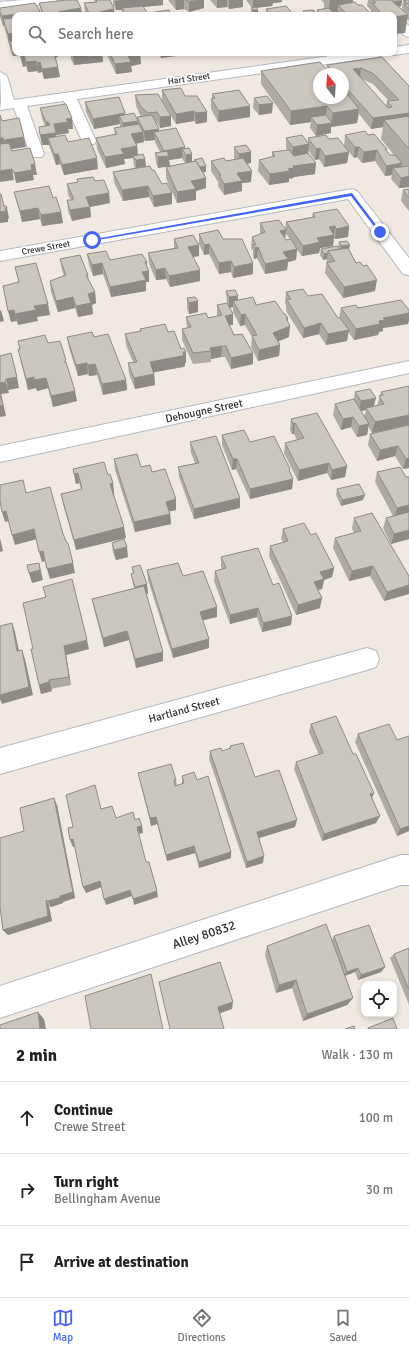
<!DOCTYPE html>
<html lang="en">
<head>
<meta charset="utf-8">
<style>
	:root { --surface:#fff; --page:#f6f6f6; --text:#202124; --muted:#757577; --line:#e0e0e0; --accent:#4264fb }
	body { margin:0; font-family:Signika,sans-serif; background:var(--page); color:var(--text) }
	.controls { position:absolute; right:12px; bottom:12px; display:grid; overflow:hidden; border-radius:8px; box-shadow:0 2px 6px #0003 }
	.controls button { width:36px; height:36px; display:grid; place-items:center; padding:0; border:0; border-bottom:1px solid var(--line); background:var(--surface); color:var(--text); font:20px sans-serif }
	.compass { position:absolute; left:313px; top:68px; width:36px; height:36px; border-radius:50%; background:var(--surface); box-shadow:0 2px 6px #0003; rotate:343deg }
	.stop { position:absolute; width:12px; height:12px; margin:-9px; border:3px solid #4264fb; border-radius:50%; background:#fff }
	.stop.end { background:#4264fb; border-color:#fff; box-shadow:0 1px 4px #0008 }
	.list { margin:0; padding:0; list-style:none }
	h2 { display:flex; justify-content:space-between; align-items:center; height:52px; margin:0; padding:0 16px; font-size:17px }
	h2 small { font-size:13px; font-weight:400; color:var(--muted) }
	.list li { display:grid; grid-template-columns:26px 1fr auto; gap:12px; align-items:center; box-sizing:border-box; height:72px; padding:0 16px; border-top:1px solid var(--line) }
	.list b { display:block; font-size:15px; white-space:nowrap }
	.list p { margin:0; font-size:13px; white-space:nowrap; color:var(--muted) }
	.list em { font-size:13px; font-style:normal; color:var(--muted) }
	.icon { flex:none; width:22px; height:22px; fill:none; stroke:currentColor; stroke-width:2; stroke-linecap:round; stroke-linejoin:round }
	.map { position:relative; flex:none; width:409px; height:1029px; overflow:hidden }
	.search { position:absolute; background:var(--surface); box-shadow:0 2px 6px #0003; left:12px; right:12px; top:12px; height:44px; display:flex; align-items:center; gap:10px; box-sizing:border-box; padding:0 14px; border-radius:8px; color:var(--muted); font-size:15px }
	.sheet { height:268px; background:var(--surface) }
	nav { display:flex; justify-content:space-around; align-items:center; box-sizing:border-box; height:56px; border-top:1px solid var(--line); background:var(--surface); font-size:11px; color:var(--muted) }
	nav a { display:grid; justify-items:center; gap:2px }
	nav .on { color:var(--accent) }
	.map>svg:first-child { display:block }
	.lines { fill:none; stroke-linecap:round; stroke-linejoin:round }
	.minor-casing { stroke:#b4b7c1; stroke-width:2 }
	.minor { fill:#fff; fill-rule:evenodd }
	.wall { fill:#afaba4; fill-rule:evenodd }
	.shaded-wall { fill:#8e8b86 }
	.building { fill:#cbc7bf; stroke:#8e8b86; fill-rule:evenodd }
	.route { fill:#4264fb }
	.labels { text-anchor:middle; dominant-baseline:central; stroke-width:3.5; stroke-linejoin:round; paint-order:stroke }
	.far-street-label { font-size:9px; fill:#2e2e2e; stroke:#fff }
	.street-label { font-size:11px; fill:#2e2e2e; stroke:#fff }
	.near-street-label { font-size:13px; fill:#2e2e2e; stroke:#fff }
</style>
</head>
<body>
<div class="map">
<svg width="409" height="1029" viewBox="0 0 409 1029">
	<rect width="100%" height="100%" fill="#efe9e1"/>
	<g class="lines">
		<g class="minor-casing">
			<g id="minor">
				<polygon points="22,0 58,0 52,3 0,10 0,2"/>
				<polygon points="394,15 398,16 409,26 409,37 405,36 394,26"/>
				<polygon points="409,45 409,53 394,55 389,53 394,53 394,47"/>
				<polygon points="351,53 384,53 378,57 77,99 96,141 94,144 84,144 82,141 64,101 27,106 44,154 42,157 32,157 30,154 14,108 0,110 1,102 0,72 7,76 14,100"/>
				<polygon points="352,189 357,191 409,258 409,275 403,274 348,199 0,261 0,251"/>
				<polygon points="409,361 409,373 0,462 0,446"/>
				<polygon points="367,648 376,651 379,659 376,667 367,670 0,774 0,748"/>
				<polygon points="401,855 409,855 409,885 401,885 0,1018 0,986"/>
			</g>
		</g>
		<use href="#minor" class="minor"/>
	</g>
	<g class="wall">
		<polygon points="94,0 110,0 115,15 86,15 85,13 84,3 95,2"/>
		<polygon points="113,0 163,0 163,5 144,7 147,15 122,15 122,10 116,10 113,5"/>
		<polygon points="168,0 204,0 204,8 189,12 184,9 176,10"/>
		<polygon points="210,0 243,0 243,7 229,9 227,7 217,8"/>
		<polygon points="246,0 282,0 282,2 273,3 272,6 256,8 258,15 251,15 251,8 252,8"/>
		<polygon points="321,0 353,0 353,2 342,4 341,4 358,5 370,13 371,10 367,6 368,0 401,0 402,1 401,6 399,7 403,11 402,8 403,0 409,0 409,21 407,19 405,33 394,15 302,15 303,11 317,13 317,10 324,9 324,3"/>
		<polygon points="39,3 82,15 42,15 41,12"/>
		<polygon points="0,8 40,11 41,15 15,15 15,53 57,53 58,57 55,58 60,77 44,79 42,72 38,73 38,71 28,72 26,66 23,67 20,56 13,56 11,52 9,44 4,26 3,26 0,17"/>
		<polygon points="266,9 292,15 267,15 266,14"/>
		<polygon points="71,53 102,53 103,62 74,65 71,59"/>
		<polygon points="106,53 140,53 141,64 131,66 132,72 116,74"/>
		<polygon points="158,53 176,53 176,56 161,58"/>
		<path d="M 382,57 L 409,86 L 409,187 L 399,188 L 391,179 L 392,175 L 385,176 L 375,161 L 362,163 L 357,157 L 354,158 L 344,146 L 345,135 L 368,135 L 387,149 L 386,151 L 390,155 L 394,155 L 381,139 L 383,127 L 371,129 L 359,114 L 357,123 L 331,127 L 331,133 L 316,136 L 310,128 L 311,122 L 290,125 L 261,84 L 261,71 L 326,70 L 327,65 ZM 319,74 L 343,74 L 343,98 ZM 362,79 L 373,84 L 389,101 L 387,101 L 386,106 Z"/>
		<polygon points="162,90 185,96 207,112 207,122 196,124 194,121 176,124 162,100"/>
		<polygon points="158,94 171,126 160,128 157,123 156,123 159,129 159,131 185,148 192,161 194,161 194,160 206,172 203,172 206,178 206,188 196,191 196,200 177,203 166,178 166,167 185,163 182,158 169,160 170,166 158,168 156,163 155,153 160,152 155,142 155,140 145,141 143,139 144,142 136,144 137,146 138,155 145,159 146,166 152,170 162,184 172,193 172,204 154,207 149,197 123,201 114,182 113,172 135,168 134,166 133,158 124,159 125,164 106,168 97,149 96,138 115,135 114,128 120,127 120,124 94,129 86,112 85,102 125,113 125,115 137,120 137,117 141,117 136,106 135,95"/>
		<polygon points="212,94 250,117 218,122 211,109 211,99 212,99"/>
		<polygon points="254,98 272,113 259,115 253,108"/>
		<polygon points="40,108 73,129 68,129 69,133 56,135 57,136 68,142 98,169 64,175 60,164 56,165 50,148 49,145 42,145 45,126 42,118"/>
		<polygon points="286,138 308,143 308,138 329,139 349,152 347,163 324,167 319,159 315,160 308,150 308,153 315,174 294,177 293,178 289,179 289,182 269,185 258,171 259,160 272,157 272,152 287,150 286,148"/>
		<polygon points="234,147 251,163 247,164 251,182 242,183 242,191 224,195 218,186 218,182 211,171 211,161 226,161 235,159 234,158"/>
		<polygon points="77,179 95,181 110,203 90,207 91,217 72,221 68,211 67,200 71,200 68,195 67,184 78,182"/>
		<polygon points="409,189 409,211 401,201 403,190"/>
		<polygon points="14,192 61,212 63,223 42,226 40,219 22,222 17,203"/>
		<path d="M 313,213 L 349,226 L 348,237 L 335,239 L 334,238 L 333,246 L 320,248 L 319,253 L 302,256 L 297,250 L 296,260 L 288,262 L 287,270 L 265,274 L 257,258 L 254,259 L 253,256 L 253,251 L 251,248 L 252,237 L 260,234 L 260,223 L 285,229 L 286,222 L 312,217 ZM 285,233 L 290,239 L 286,240 L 285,239 Z"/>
		<polygon points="199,234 223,239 253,274 233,278 231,272 219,274 209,254 204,255 199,244"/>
		<polygon points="174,239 199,256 193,257 200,270 200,281 170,287 166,279 156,280 149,264 148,253 174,248"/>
		<polygon points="339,242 349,250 356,263 375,291 343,298 325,273 327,259 323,260 320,255 321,249 338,248"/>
		<polygon points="87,254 110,260 147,262 147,267 149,271 149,282 146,282 146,291 111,297 103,274 93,276 89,265"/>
		<polygon points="60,259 88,275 89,281 95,292 96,303 92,305 93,314 78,317 75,308 58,312 51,292 50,281 64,276 62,270"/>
		<polygon points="226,291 238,296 238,300 256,305 287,321 289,337 278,341 280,345 279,356 258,361 251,347 252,337 245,325 240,326 233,312 233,307 230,308 233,314 233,325 229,325 234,335 253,353 253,364 231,369 225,357 221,357 211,359 211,362 193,364 182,340 182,329 187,328 186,317 208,318 217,316 217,305 227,303"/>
		<polygon points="286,292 308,296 338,318 339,318 341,308 358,308 408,324 383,328 383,331 379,332 378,335 354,340 348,332 347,341 326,345 319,334 303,338 286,311 286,305 285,303"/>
		<polygon points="187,298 198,312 189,314 187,309"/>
		<polygon points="140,329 168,332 181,349 186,352 186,363 185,363 185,366 183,367 154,372 155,385 135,389 129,374 128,363 133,362 126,345 125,334 141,331"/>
		<polygon points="67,337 94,337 126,380 127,390 103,395 97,375 89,376 88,374 78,376 69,348"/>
		<polygon points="48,343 77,401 53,407 48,388 37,391 36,388 28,390 18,349"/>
		<path d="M 355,392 L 374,406 L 377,406 L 381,392 L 409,425 L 372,433 L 368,426 L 367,435 L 357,437 L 351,427 L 341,430 L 333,415 L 335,404 L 354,399 ZM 366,410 L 364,417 L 361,411 Z"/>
		<polygon points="291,419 347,466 345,477 331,480 327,473 298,481 284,453 285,443 297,440 294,434 292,434 290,430"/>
		<polygon points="409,425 409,468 403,469 395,456 377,461 368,445 370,434"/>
		<polygon points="222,435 250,442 290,472 293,479 292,489 250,499 236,469 232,470 222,445"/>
		<polygon points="190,442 240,508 194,519 179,477 178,467 195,463 191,453"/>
		<polygon points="114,459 141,467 152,472 176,499 176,510 169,511 170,514 171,524 135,532 115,470"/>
		<polygon points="73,469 108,475 113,483 114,494 126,538 76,550 63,504 61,494 81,489 79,483 76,484"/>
		<polygon points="377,472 406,477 409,477 409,539 391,544 383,528 386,518 393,516 375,482"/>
		<polygon points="337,489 363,500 341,506 336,495"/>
		<polygon points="354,518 409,576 409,594 384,601 370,576 349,581 333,548 335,538 354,533 352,528"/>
		<polygon points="283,529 311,535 334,568 332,577 324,580 322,589 318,590 320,608 296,615 269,556 270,546 283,542 281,539"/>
		<polygon points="112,543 128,557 116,560 113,553"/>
		<polygon points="221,557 273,585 292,616 291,625 262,632 257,617 230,624 214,581 215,571 222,569 221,567"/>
		<polygon points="132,567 147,584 148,594 146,594 163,661 136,668 129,640 104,647 94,609 92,599 134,588 133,584 131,574 133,574"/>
		<polygon points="147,570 183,576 217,617 203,620 209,648 173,658 148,580"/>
		<polygon points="31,649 89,649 66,655 71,685 51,689 52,691 41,694"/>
		<polygon points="311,724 372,798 376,823 322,841 294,769 296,762 319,755 309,732"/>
		<polygon points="358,734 397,740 409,736 409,831 397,836 355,742"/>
		<polygon points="230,746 295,827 259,838 263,863 246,868 209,759 210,751 222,751 230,748"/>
		<polygon points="138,773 176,780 177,786 182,784 182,776 197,780 231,858 199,868 195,853 167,861 157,824 151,826 140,781"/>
		<polygon points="57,805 75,898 63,902 63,903 51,907 49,906 52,921 8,935 3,930 24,831"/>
		<polygon points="334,936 385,967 381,972 358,980 355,972 345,976 353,998 347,1005 303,1021 292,988 276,993 265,955 267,946 332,940"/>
		<polygon points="409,948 409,1005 390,958 394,954"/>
	</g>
	<g class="shaded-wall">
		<polygon points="121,0 163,0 163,5 123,9 122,8 122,10 116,10 115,1"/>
		<polygon points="175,0 184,0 184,9 176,10"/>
		<polygon points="198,0 204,0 204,8 189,12 189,2"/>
		<polygon points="217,0 227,0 227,7 217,8"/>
		<polygon points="229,0 243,0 243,7 229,9"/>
		<polygon points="253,0 282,0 282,2 273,3 272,6 253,8"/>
		<polygon points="330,0 353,0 353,2 342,4 341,7 338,5 337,15 323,15 328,14"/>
		<polygon points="402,1 401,6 390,8 390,3"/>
		<polygon points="81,8 82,15 55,15 55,14 58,12"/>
		<polygon points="114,9 115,15 100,15 100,12"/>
		<rect x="253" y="10" width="5" height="5"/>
		<polygon points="40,11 41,15 30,15 38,12"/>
		<polygon points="25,13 26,15 15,15 15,25 3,19 4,26 3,26 2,16"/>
		<polygon points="147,13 147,15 128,15"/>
		<polygon points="292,13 292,15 274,15"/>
		<polygon points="408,15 405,33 394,34 394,17"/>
		<polygon points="15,33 15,43 9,42 9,44 8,34"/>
		<polygon points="11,46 15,46 15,53 19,53 20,56 13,56"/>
		<polygon points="51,53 57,53 58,57 51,58"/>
		<polygon points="91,53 102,53 103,62 74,65 73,55"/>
		<polygon points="161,53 176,53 176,56 161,58"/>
		<polygon points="140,54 141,64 131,66 132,72 116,74 115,64 128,56"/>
		<polygon points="24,56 26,66 23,67 21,57"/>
		<polygon points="36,61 38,71 28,72 26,62"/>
		<polygon points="40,62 42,72 38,73 37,63"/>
		<polygon points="58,67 60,77 44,79 42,69"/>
		<polygon points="361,68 360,78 353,69"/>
		<polygon points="273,103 272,113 259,115 259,105"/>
		<polygon points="250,106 250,117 218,122 219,111"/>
		<polygon points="327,106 325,120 311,117 311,122 290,125 291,111"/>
		<polygon points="359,109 357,123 331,127 331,133 316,136 317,125 331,123 333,113"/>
		<polygon points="194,111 194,121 176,124 176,114"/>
		<polygon points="207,112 207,122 196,124 195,113"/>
		<polygon points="125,113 125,123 138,121 138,131 124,134 123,123 119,116 120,124 94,129 93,119"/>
		<polygon points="409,113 409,123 384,120 383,127 371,129 373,118"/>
		<polygon points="171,116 171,126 160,128 160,117"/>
		<polygon points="72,118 73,129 68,129 69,133 56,135 58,144 48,138 49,145 42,145 40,135 54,124 66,119"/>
		<polygon points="46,122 48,122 50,132 47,132"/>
		<polygon points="159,129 159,139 154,132 155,140 145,141 144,131"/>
		<polygon points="143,132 144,142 132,144 131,134"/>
		<polygon points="24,137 26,147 6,150 4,140"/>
		<polygon points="0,138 3,138 6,148 0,149"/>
		<polygon points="309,144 308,155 292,157 293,147"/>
		<polygon points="137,146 138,157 133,156 133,158 124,159 125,164 106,168 105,157 121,149"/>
		<polygon points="185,147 186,154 182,149 182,158 169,160 170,166 158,168 158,157 164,156 164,151"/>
		<polygon points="355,147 359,147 357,157 354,158"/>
		<polygon points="320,148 319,159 315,160 316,149"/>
		<polygon points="377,150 375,161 362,163 364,152"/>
		<polygon points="251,152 251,163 239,165 239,154"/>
		<polygon points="349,152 347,163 324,167 325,156"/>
		<polygon points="54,154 58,154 60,164 56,165"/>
		<polygon points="192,154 192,164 186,165 186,155"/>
		<polygon points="97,158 98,169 64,175 62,165"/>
		<polygon points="145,159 146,169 136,171 136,160"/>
		<polygon points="316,163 315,174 294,177 293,178 289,179 289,182 269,185 270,174 288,169 293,166"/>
		<polygon points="402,163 400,173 393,168 392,175 385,176 386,166"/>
		<polygon points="35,164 37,175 33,175 34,180 16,183 14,173 31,165"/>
		<polygon points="206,166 206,172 198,173 198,167"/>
		<polygon points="12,169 14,180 0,182 0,171"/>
		<polygon points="252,171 251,182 242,183 242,191 224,195 224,184 237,173"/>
		<polygon points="409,176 409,187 399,188 401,178"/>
		<polygon points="206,178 206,188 196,191 196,200 177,203 177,192 191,181"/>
		<polygon points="148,186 149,197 123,201 122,190"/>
		<polygon points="109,193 110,203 90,207 91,217 72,221 70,210 86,197"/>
		<polygon points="172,193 172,204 154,207 153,196"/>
		<polygon points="5,208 7,208 9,218 8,219 8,222 0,223 0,212"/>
		<polygon points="38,208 40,219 22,222 20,211"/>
		<polygon points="61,212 63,223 42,226 41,215"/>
		<polygon points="335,226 333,246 320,248 319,253 302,256 303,246 317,238 329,227"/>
		<polygon points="349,226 348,237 335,239 336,229"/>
		<polygon points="286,230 285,241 280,231"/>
		<polygon points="209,244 209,254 204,255 204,245"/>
		<polygon points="199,245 199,256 188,258 188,247"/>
		<polygon points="350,245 348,255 340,257 341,246"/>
		<polygon points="258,247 257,258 254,259 255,248"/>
		<polygon points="297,249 296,260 288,262 287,270 265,274 265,264 283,252"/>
		<polygon points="328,253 327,259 323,260 324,254"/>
		<polygon points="231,261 231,272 219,274 219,263"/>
		<polygon points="145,262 147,262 147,271 149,271 149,282 146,282 146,291 111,297 110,287 142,272"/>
		<polygon points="102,263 103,274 93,276 92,265"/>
		<polygon points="253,263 253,274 233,278 234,267"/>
		<polygon points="165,268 166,279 156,280 156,270"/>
		<polygon points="200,270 200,281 170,287 169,276"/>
		<polygon points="377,280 375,291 343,298 344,287"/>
		<polygon points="95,292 96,303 92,305 93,314 78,317 76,306 88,294"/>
		<polygon points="238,296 237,306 233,301 233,307 229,308 229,297"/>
		<polygon points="73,297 75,308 58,312 56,301"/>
		<polygon points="198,301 198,312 189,314 189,303"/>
		<polygon points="48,304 50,315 37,317 38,321 18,325 15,314 34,306"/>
		<polygon points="1,310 4,321 0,322 0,311"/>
		<polygon points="14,310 17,321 11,322 8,311"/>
		<polygon points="409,313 409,321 408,324 383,328 383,331 379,332 378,335 354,340 356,329 379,321 383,318"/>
		<polygon points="233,314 233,325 224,326 225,316"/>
		<polygon points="245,314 245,325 240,326 241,315"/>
		<polygon points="286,318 288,318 287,328 290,326 289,337 272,344 273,333"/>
		<polygon points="321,323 319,334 303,338 304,328"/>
		<polygon points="349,330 347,341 326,345 328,334"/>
		<polygon points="280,345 279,356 258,361 259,350"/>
		<polygon points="222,346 221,357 211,359 211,351 210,348"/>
		<polygon points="186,352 186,363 185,363 185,366 183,367 150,373 150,362"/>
		<polygon points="253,353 253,364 231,369 231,358"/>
		<polygon points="87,363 88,374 78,376 76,365"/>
		<polygon points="95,364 97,375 89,376 88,365"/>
		<polygon points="154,374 155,385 135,389 134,378"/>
		<polygon points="17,377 19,388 8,390 6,379"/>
		<polygon points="34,377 36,388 28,390 26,379"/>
		<polygon points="46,378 48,388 37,391 34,380"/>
		<polygon points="126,380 127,390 103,395 102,384"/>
		<polygon points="6,382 9,393 1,394 6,416 0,417 0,383"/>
		<polygon points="75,391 77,401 53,407 51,396"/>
		<polygon points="376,398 373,409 366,408 366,410 358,412 361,401"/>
		<polygon points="409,415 409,425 372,433 375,422"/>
		<polygon points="353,417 351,427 341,430 343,419"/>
		<polygon points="295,423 294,434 292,434 293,424"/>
		<polygon points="369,424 367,435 357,437 359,426"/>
		<polygon points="398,446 395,456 377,461 380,450"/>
		<polygon points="409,458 409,468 403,469 406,459"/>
		<polygon points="233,459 237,459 236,469 232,470"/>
		<polygon points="329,463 327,473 298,481 299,470"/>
		<polygon points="347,466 345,477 331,480 332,470"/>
		<polygon points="78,473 79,483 76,484 74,474"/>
		<polygon points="293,479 292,489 250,499 250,489"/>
		<polygon points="113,483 114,494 112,494 110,484"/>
		<polygon points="365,495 363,500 341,506 342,500"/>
		<polygon points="240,498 240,508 194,519 194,509"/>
		<polygon points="176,499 176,510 167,512 166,502"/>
		<polygon points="409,505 409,515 394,519 397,508"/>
		<polygon points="6,511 10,521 5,522 2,512"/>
		<polygon points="170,514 171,524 135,532 134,522"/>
		<polygon points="124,527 126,538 76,550 74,540"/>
		<polygon points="34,529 37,539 15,545 12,535"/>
		<polygon points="409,530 409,539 391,544 394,534"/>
		<polygon points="0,538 3,551 0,552"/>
		<polygon points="127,547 128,557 116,560 114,550"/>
		<polygon points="43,551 45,561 42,562 39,552"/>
		<polygon points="39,563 43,580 32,583 29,573"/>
		<polygon points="73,563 75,573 50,579 47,569"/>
		<polygon points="373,566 370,576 349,581 352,571"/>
		<polygon points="334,568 332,577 324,580 322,589 312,592 314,582 320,572"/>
		<polygon points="147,584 148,594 136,597 135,587"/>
		<polygon points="409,585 409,594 384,601 387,592"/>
		<polygon points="322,598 320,608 296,615 298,605"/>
		<polygon points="217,607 217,617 200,621 200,612"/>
		<polygon points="258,608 257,617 230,624 230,615"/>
		<polygon points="292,616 291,625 262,632 263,623"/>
		<polygon points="12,623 15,632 21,660 17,651"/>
		<polygon points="127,631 129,640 104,647 103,638"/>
		<polygon points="209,639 209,648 173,658 172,649"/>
		<polygon points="87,640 89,649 66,655 71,685 69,677 64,646"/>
		<polygon points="22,650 25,659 33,695 2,704 0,699 0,695"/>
		<polygon points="163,652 163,661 136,668 135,659"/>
		<polygon points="49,680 52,691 41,694 39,685"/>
		<polygon points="374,793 371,801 370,794"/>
		<polygon points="54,798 57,805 75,898 63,902 63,903 51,907 48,901"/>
		<polygon points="380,816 376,823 322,841 324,834"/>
		<polygon points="156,817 157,824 151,826 150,818"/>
		<polygon points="297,820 295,827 256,839 257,832"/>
		<polygon points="142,826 143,833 138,834 137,827"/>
		<polygon points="409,826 409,831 397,836 400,829"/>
		<polygon points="73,839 75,846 73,847 70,840"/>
		<polygon points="194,846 195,853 167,861 166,855"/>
		<polygon points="231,852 231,858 199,868 199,862"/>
		<polygon points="264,856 263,863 246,868 247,862"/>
		<polygon points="100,881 102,887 86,893 83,887"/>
		<polygon points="130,890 132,896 106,905 104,899"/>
		<polygon points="157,891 158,897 134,905 133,899"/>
		<polygon points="46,900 49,906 52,921 8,935 3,930"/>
		<polygon points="385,967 381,972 358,980 361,975"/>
		<polygon points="358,968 355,972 344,976 347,972"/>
		<polygon points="296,980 292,988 276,993 279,985"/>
		<polygon points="353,998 347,1005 303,1021 307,1014"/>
		<polygon points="233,1002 232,1009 218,1014 218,1007"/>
		<polygon points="38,1012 44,1019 46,1029 40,1029"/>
	</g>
	<g class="building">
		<polygon points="67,0 77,0 81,8 58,12 59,14 55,14 55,15 44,15 39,3"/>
		<polygon points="96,0 110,0 114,9 100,12 102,15 90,15 84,3 97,2"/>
		<polygon points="186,0 198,0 189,2"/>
		<polygon points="373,0 391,0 408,15 394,17 394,15 383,15 372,3 376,3"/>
		<polygon points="391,0 401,0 402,1 394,2"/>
		<polygon points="404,0 409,0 409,9 404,4 408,4"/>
		<polygon points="355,2 358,5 362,5 372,15 348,15 338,5"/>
		<polygon points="35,3 40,11 38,12 38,14 26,15 25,13 2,16 0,12 0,8"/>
		<polygon points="143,6 147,13 124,15 122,11 124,10 122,8"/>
		<polygon points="286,6 292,13 271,15 266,9"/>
		<polygon points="256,7 258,10 253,10 251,8"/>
		<polygon points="329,8 334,14 322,15 317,10"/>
		<polygon points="169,10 171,15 149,15 148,13"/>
		<polygon points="313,10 319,15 306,15 303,11"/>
		<polygon points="15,18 15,33 8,34 3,19"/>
		<polygon points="15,41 15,46 11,46 9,42"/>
		<polygon points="20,53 54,53 58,67 42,69 40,62 37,63 36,61 26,62 24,56 21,57"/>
		<polygon points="72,53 91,53 73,55"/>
		<polygon points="110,53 140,53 140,54 128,56 131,62 115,64"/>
		<path d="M 382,57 L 409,86 L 409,113 L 373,118 L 343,84 L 343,74 L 334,74 L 327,65 ZM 361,68 L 374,74 L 399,100 L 387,101 L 392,107 L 388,108 L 353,69 Z"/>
		<polygon points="320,62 330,74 319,74 319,98 343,98 343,89 359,109 333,113 327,106 291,111 261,71"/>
		<polygon points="181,88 185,96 197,96 207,112 195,113 194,111 176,114 162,90"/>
		<polygon points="239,90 250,106 219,111 211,99 215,98 212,94"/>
		<polygon points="158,94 171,116 160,117 157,112 148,113 141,107 135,95"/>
		<polygon points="267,96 273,103 259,105 254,98"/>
		<polygon points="119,97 125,113 93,119 85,102"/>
		<polygon points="66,104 72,118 66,119 68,122 54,124 56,133 40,135 39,127 50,125 48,122 46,122 40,108"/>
		<polygon points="134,113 138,121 123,123 119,116"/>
		<polygon points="0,115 2,121 19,118 24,137 4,140 3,138 0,138"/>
		<polygon points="152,115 159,129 144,131 137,117"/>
		<polygon points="326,115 332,123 317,125 311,117"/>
		<polygon points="409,116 409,149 384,120"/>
		<polygon points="139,124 143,132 131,134 137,146 121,149 124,154 105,157 96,138 117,134 114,128"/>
		<polygon points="176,128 185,147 164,151 154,132"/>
		<polygon points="365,131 368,135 374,134 387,149 385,149 390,155 395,155 402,163 386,166 377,150 364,152 359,147 355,147 345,135"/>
		<polygon points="65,135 68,142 89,138 97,158 62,165 58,154 54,154 48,138"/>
		<polygon points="302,135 309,144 293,147 286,138"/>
		<polygon points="326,135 329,139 338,138 349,152 325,156 320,148 316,149 308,138"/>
		<polygon points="9,143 12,151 30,148 35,164 31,165 32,170 14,173 12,169 0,171 0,144"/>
		<polygon points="246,145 251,152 239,154 234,147"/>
		<polygon points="189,148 192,154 186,155 182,149"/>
		<polygon points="289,150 294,156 308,153 316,163 293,166 294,168 288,169 290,171 270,174 259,160 275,156 272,152"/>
		<polygon points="167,151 169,156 158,157 155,153"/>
		<polygon points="143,154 145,159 136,160 133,156"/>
		<polygon points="202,158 206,166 200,167 196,161 195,161 194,160"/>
		<polygon points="224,158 226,161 243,158 252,171 237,173 242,181 224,184 219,175 221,175 211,161"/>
		<polygon points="196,161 206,178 191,181 196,189 177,192 166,167"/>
		<polygon points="150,166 152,170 154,170 162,184 167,183 172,193 153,196 148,186 122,190 113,172"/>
		<polygon points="409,166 409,176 401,178 393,168"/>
		<polygon points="93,177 95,181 104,180 109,193 86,197 90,207 70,210 67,200 73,200 73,197 67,184 78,182 77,179"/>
		<polygon points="49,186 53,198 56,197 61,212 41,215 38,208 20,211 14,192"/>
		<polygon points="409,189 409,198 403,190"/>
		<polygon points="0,194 1,194 4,206 6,206 7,208 5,208 6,211 0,212"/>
		<polygon points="337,209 349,226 336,229 335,226 329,227 334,235 317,238 320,242 303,246 286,222 315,217 313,213"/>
		<polygon points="279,220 286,230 280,231 286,240 291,239 297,249 283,252 288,259 265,264 258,247 255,248 253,245 256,245 252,237 265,232 260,223"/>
		<polygon points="218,230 223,239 242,239 253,263 234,267 231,261 219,263 209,244 204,245 199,234"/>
		<polygon points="193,235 199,245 188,247 200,270 169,276 165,268 156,270 148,253 178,248 174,239"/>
		<polygon points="347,241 350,245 341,246 339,242"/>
		<polygon points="337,246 339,249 328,251 328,253 324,254 321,249"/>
		<polygon points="348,248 356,263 360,262 363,266 367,265 377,280 344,287 327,263 335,261 328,251"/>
		<polygon points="106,251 110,260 142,254 147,262 145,262 149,271 142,272 146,280 110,287 102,263 92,265 87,254"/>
		<polygon points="80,255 88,275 86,275 95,292 88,294 91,303 76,306 73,297 56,301 50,281 66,275 60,259"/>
		<polygon points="36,263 48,304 34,306 36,310 15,314 14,310 8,311 3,286 19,282 15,267"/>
		<polygon points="303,289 308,296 322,294 338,318 340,318 349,330 328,334 321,323 304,328 287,300 291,299 286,292"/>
		<polygon points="235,290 238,296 229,297 226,291"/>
		<polygon points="195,297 198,301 189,303 187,298"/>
		<polygon points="253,297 256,305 275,301 284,314 285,314 288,318 286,318 290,326 273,333 280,345 259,350 252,336 257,335 245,314 241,315 233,301"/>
		<polygon points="401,300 409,310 409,313 383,318 385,320 379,321 380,324 356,329 341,308 356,305 358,308"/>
		<polygon points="227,303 233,314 225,316 234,335 242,334 253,353 231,358 226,346 222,346 210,348 211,351 193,353 182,329 191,327 186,317 206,313 208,318 222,315 217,305"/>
		<polygon points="165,324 168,332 174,331 181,349 184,348 186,352 183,352 184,355 182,356 150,362 154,374 134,378 128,363 137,362 125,334 141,331 140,329"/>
		<polygon points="92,332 94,337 108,334 126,380 102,384 95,364 88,365 87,363 76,365 67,337"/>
		<polygon points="45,335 48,343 60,341 66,360 64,362 66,362 75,391 51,396 46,378 34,380 34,377 26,379 18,349 20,349 18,341"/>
		<polygon points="11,353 17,377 6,379 6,382 0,383 0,356"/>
		<polygon points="409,386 409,415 375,422 366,408 384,404 379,396 383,395 381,392"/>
		<polygon points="370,389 376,398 361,401 355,392"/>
		<polygon points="0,392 3,405 0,406"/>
		<polygon points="354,399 369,424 359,426 353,417 343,419 335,404"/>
		<polygon points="317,413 347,466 332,470 329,463 299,470 285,443 304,438 295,423 293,424 291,419"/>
		<polygon points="409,425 409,458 406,459 398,446 380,450 370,434"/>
		<polygon points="244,430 250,442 274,436 290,469 289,470 293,479 250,489 237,459 233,459 222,435"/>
		<polygon points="216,436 240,498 194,509 178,467 199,463 190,442"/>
		<polygon points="137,454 141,467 150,465 152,472 165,469 176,499 166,502 170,514 134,522 114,459"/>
		<polygon points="104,462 108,475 110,474 113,483 110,484 124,527 74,540 61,494 82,489 78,473 74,474 73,469"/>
		<polygon points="400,467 406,477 409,477 409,505 397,508 377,472"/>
		<polygon points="23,480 26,493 50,487 63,534 67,543 68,543 73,563 47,569 43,551 39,552 34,529 12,535 6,511 2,512 0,501 0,485"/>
		<polygon points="359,484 365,495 342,500 337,489"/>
		<polygon points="409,512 409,530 394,534 386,518"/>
		<polygon points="372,513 409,576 409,585 387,592 373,566 352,571 335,538 361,531 354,518"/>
		<polygon points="304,523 311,535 316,533 334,568 320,572 324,579 314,582 322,598 298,605 270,546 288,541 283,529"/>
		<polygon points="124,539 127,547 114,550 112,543"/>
		<polygon points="258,548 273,585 279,583 292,616 263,623 258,608 230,615 215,571 226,568 221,557"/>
		<polygon points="39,563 40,570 29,573 27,565"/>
		<polygon points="178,563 183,576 203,571 217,607 200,612 209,639 172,649 147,570"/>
		<polygon points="140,565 147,584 135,587 131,574 134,573 132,567"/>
		<polygon points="72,579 87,640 64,646 69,677 49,680 49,682 39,685 31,649 33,649 23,603 46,597 43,587"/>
		<polygon points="144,586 163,652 135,659 127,631 103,638 92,599"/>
		<polygon points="12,623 17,651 22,650 29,687 0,695 0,626"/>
		<polygon points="336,716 353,754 356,754 374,793 370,794 380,816 324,834 296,762 323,753 311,724"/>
		<polygon points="389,724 397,740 409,736 409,826 400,829 358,734"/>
		<polygon points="243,743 255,777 279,770 297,820 257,832 264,856 247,862 210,751 221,748 222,751 231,748 230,746"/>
		<polygon points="171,764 176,780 174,780 175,786 184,783 182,776 194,772 197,780 208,776 231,852 199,862 194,846 166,855 156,817 150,818 138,773"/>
		<polygon points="95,785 101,809 112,806 116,818 133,812 135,820 139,818 142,826 137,827 146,862 149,862 157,891 133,899 130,890 104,899 100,881 83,887 73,839 70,840 68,828 73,827 66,795"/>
		<polygon points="54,798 73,892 60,896 60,898 48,901 46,900 48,916 3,930 0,907 0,838 24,831 20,808"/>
		<polygon points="326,924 353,998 307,1014 296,980 279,985 267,946"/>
		<polygon points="369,925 385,967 361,975 358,968 347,972 334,936"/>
		<polygon points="409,948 409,990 394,954"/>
		<polygon points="220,962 233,1002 218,1007 224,1029 170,1029 159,982"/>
		<polygon points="151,974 163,1029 91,1029 85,996"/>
		<polygon points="38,1012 40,1029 0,1029 0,1025"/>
		<polygon points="393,1018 397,1029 368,1029 368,1028"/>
		<polygon points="354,1026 355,1029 345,1029"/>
	</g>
	<polygon class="route" points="352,193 382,233 379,233 351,196 92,241 89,240"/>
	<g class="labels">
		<g class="far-street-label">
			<text transform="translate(189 79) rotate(-8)">Hart Street</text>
			<text transform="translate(46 248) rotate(-10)">Crewe Street</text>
		</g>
		<g class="street-label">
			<text transform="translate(204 411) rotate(-12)">Dehougne Street</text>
			<text transform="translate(184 710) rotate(-15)">Hartland Street</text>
		</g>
		<g class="near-street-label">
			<text transform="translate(204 935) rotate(-18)">Alley 80832</text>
		</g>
	</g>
</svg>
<div class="controls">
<button><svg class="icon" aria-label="locate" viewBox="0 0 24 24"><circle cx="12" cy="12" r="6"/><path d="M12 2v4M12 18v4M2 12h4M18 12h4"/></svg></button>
</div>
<svg class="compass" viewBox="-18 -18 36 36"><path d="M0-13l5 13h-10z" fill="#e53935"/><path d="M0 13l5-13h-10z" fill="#757577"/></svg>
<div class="stop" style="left:92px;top:240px"></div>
<div class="stop end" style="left:380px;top:232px"></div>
<div class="search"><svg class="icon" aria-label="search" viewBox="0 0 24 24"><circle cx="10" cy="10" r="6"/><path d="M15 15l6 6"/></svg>Search here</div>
</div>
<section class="sheet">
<h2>2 min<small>Walk · 130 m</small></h2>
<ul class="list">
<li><svg class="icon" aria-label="ahead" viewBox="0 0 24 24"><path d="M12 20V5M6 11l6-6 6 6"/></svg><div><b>Continue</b><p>Crewe Street</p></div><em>100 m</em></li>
<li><svg class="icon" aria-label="right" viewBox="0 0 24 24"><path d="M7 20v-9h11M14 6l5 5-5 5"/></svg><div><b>Turn right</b><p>Bellingham Avenue</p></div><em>30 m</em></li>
<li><svg class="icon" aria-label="arrive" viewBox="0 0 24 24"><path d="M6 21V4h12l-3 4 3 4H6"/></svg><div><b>Arrive at destination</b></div></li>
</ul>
</section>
<nav>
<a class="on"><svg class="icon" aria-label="map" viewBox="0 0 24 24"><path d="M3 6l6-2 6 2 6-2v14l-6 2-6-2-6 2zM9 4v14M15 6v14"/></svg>Map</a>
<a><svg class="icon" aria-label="directions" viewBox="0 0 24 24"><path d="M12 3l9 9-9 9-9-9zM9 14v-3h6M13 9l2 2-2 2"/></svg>Directions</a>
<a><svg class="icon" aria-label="saved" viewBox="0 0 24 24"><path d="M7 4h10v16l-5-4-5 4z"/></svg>Saved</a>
</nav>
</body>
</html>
